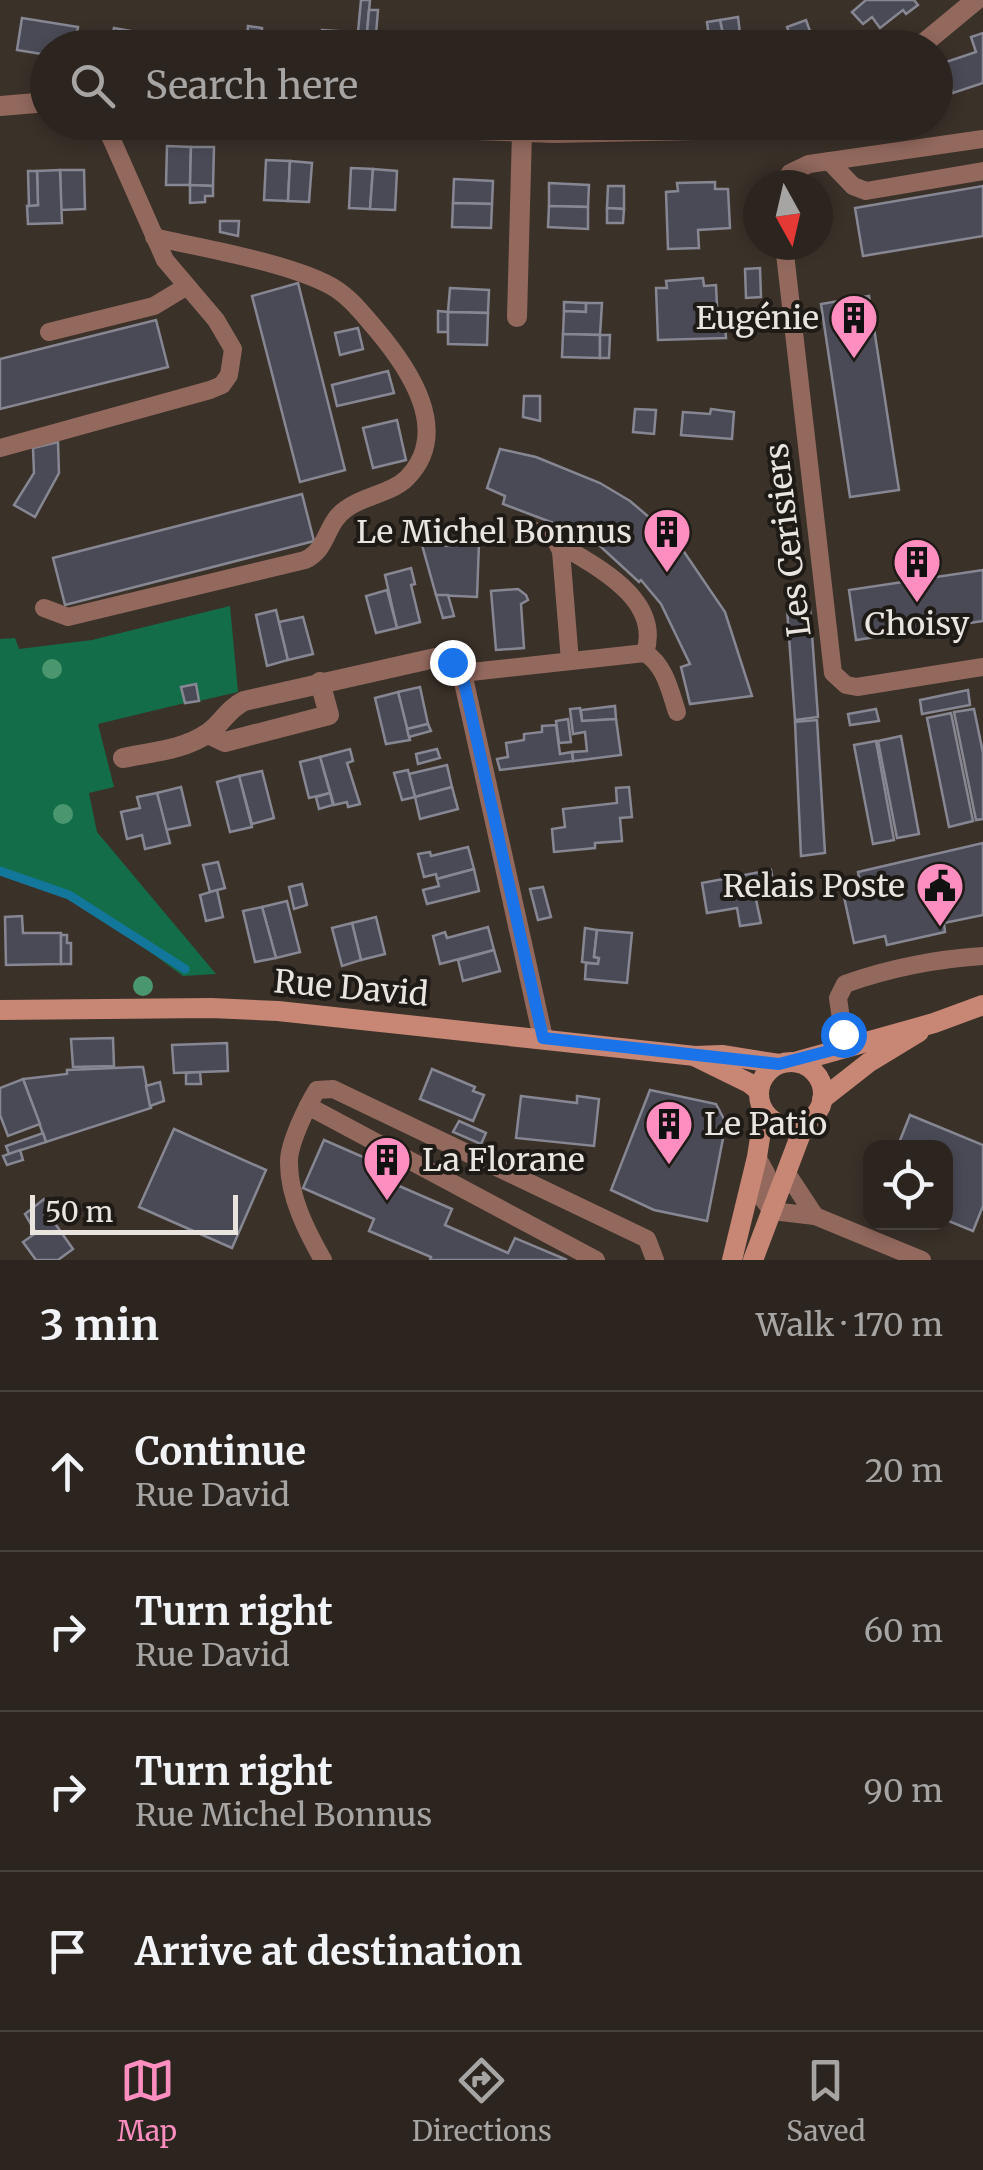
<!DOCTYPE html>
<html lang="en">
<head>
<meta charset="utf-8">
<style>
	:root { --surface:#2c251f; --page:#38312c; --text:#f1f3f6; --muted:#a6a5a4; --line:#48423d; --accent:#fd8ebf }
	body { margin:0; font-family:Merriweather,serif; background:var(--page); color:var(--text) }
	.controls { position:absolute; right:30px; bottom:30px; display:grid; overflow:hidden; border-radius:20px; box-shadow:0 5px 15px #0003 }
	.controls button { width:90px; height:90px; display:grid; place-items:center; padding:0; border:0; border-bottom:2px solid var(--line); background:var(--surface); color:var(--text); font:50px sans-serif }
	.compass { position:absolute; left:743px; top:170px; width:90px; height:90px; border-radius:50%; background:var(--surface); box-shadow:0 5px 15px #0003; rotate:172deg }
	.scale { position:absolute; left:30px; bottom:25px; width:208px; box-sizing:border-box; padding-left:10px; border:5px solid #eae4df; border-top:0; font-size:28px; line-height:35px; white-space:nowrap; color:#eae4df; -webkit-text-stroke:8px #1e1a16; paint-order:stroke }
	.stop { position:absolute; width:30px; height:30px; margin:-22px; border:8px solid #1a73e8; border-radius:50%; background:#fff }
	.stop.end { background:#1a73e8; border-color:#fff; box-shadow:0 2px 10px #0008 }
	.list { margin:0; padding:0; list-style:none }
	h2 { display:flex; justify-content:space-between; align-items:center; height:130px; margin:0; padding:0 40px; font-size:42px }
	h2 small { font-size:32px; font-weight:400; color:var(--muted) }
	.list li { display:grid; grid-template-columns:65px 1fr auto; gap:30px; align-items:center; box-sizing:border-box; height:160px; padding:0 40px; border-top:2px solid var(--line) }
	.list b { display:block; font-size:38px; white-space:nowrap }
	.list p { margin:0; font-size:32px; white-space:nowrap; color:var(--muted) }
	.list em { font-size:32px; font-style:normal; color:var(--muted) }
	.icon { flex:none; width:55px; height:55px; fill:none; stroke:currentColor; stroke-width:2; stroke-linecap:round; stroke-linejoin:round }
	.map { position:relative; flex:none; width:983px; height:1260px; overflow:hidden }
	.search { position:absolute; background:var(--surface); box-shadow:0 5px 15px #0003; left:30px; right:30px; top:30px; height:110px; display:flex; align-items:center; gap:25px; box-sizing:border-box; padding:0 35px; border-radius:55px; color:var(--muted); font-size:38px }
	.sheet { height:770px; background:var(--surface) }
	nav { display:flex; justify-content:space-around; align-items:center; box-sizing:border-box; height:140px; border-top:2px solid var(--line); background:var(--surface); font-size:28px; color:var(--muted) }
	nav a { display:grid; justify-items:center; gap:5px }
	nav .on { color:var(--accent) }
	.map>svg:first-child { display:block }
	.green { fill:#146d49 }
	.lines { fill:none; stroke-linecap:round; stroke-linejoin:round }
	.stream { stroke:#12779a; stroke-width:9 }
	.building { fill:#494a55; stroke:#868793; stroke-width:2.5 }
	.lane { stroke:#93695e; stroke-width:18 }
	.street { stroke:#93695e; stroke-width:20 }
	.secondary { stroke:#c88775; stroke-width:20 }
	.tree { fill:#4a976f }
	.route { stroke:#1a73e8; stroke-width:12 }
	.labels { text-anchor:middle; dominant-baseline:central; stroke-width:8; stroke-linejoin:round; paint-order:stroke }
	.poi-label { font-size:32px; fill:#eae4df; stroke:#1e1a16; text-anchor:end }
	.street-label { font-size:32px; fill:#eae4df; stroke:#1e1a16 }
</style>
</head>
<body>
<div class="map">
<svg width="983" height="1260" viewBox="0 0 983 1260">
	<rect width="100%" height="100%" fill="#3a3129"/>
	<polygon class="green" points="230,606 238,692 199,701 196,684 182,688 185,703 98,724 114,787 89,793 97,832 216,974 183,976 68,892 0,869 0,639 15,638 19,649 92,640"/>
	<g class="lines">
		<polyline class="stream" points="0,871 69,895 185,969"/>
	</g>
	<g class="building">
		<polygon points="361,0 370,0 367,33 358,32"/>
		<polygon points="866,0 914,0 918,5 906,14 903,10 880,28 872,17 863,24 852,12"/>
		<polygon points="369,10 378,10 376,34 367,33"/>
		<polygon points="738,17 741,42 725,44 720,20"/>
		<polygon points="22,18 78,27 74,48 48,48 48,55 17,50"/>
		<polygon points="720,20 725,44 710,46 707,22"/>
		<polygon points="806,20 816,48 781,48 793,43 787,27"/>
		<polygon points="248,26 262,28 261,48 246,48"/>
		<polygon points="114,28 169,38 168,48 110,48"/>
		<polygon points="322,30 350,32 348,47 321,48"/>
		<polygon points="983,33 983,83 953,93 943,63 976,52 971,37"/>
		<polygon points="475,34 491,35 490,48 474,48"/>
		<polygon points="167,146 191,147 190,185 166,185"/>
		<polygon points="191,147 214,147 213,186 190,185"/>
		<polygon points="266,160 290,161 288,201 264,200"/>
		<polygon points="290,161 312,163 309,202 288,201"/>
		<polygon points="351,168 373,169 370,209 349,208"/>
		<polygon points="373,169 397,171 395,210 370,209"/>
		<polygon points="60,170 84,170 85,209 61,210"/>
		<polygon points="60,170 62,223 28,224 27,206 38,205 37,171"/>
		<polygon points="28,171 37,171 38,205 29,206"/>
		<polygon points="454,179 493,181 492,204 453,203"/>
		<polygon points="715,182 715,189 728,189 730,228 698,230 699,248 668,249 666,192 678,191 677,183"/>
		<polygon points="549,183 589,185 588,207 549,206"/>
		<polygon points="190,185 213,186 213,196 205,196 205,202 190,203"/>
		<polygon points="608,186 624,186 624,209 607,208"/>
		<polygon points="983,186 983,236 863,256 855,208"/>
		<polygon points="453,203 492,204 491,228 452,227"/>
		<polygon points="549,206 588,207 588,229 548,227"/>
		<polygon points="607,208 624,209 623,223 607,223"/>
		<polygon points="220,221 239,221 238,236 220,232"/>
		<polygon points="760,268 761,297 746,298 745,269"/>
		<polygon points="703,278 704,286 716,285 718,327 725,326 726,338 658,340 656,288 667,288 666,281"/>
		<polygon points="298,283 345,470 300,482 252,296"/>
		<polygon points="450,288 489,290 488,313 448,312"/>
		<polygon points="869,296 899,490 850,497 821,304"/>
		<polygon points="564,302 586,303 586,312 564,311"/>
		<polygon points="586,303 602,303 600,335 563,334 564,311 586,312"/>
		<polygon points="438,311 448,312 448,332 438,332"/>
		<polygon points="448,312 488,313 487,345 448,344"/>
		<polygon points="156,320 168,367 0,409 0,359"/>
		<polygon points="358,328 363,349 340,355 335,333"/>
		<polygon points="563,334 600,335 600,358 562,357"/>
		<polygon points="600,335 610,335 609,358 600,358"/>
		<polygon points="388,371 394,393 337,406 332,385"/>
		<polygon points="524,396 540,396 540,421 523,417"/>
		<polygon points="635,409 656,410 654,434 633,432"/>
		<polygon points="711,409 734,412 732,439 681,435 683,412 710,414"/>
		<polygon points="397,420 406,460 373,468 363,428"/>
		<polygon points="58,442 59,473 35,517 14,505 34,473 33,448"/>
		<polygon points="500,449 536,457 600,483 630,501 676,540 725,612 752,696 690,704 681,667 690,664 661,604 641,580 639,582 600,546 572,530 503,504 505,496 487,488"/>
		<polygon points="302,494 314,541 65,605 53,558"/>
		<polygon points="452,541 479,543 477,597 436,595 422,545 452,546"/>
		<polygon points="411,568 415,584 411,585 420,622 397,628 385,575"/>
		<polygon points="983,570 983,621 856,640 849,590"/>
		<polygon points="518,589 526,595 528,600 521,604 524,648 496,650 491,591"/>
		<polygon points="387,590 397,628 376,633 366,596"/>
		<polygon points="436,595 448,595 454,616 443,618"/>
		<polygon points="810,607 818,717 795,720 787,609"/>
		<polygon points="276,610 288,660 267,666 256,615"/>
		<polygon points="303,617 313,654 288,660 279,622"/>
		<polygon points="196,684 199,701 185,703 181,687"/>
		<polygon points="420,687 428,724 407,729 398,692"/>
		<polygon points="968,690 970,705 922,714 920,700"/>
		<polygon points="398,692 410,740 386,744 375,698"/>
		<polygon points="615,706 616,719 582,721 581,710"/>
		<polygon points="580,708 582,721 616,719 621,755 573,761 572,752 587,751 585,732 573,734 570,709"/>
		<polygon points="876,709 879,721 850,725 848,714"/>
		<polygon points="974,709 983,753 983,819 976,820 954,712"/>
		<polygon points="951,713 973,821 949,827 927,718"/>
		<polygon points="568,719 571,742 559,743 556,721"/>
		<polygon points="817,720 825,853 801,856 795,722"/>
		<polygon points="428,724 431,731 409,737 407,729"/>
		<polygon points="556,725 560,754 572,752 573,761 500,770 497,759 508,757 506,743 524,740 524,734 542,732 542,726"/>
		<polygon points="901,736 919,834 897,838 878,741"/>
		<polygon points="876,741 894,840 873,844 854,745"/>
		<polygon points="350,749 353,761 347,763 360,804 348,807 347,802 334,805 320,757"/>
		<polygon points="437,749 440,758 418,764 416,754"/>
		<polygon points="320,757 330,793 309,798 300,762"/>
		<polygon points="447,765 452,787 415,797 409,774"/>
		<polygon points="408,770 415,797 402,800 394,773"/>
		<polygon points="262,771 274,818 252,824 239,776"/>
		<polygon points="239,776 252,827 230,832 217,782"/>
		<polygon points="181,787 190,825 166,830 157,793"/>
		<polygon points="452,787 458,809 420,819 415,797"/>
		<polygon points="629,787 632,817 620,818 622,841 595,843 595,848 554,852 552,829 565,827 563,809 617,803 616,788"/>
		<polygon points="157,793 170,843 145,849 142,835 127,839 121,812 140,808 137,797"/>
		<polygon points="330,793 333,805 319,809 316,797"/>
		<polygon points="983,843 983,915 944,923 945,932 887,945 885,936 854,943 844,897 862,893 858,872"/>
		<polygon points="468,847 474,869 437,879 436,874 424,877 418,854 430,852 431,856"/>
		<polygon points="218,862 225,888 210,892 203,865"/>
		<polygon points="474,869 479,891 427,904 423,890 439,886 437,879"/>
		<polygon points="771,870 774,887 754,890 761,923 740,926 737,908 707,913 702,883"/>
		<polygon points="302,884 307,905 294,909 289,887"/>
		<polygon points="543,887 551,917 538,920 530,889"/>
		<polygon points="217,890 223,917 206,921 200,895"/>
		<polygon points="287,901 300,952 276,958 262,907"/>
		<polygon points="262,907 276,958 255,962 243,911"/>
		<polygon points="22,916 23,933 61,933 61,964 6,965 5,917"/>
		<polygon points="376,917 385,954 361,960 352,923"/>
		<polygon points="352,923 361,960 342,966 332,928"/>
		<polygon points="488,927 494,950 440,964 433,936 445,932 447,938"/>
		<polygon points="585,928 597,930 594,957 599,958 598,964 582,962"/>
		<polygon points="597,930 632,933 627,983 585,979 586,963 598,964 599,958 594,957"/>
		<polygon points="61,935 67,935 67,943 71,943 71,964 61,964"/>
		<polygon points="494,950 500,971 463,981 458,960"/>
		<polygon points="113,1038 114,1066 73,1067 71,1039"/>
		<polygon points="227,1043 228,1071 174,1073 172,1045"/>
		<polygon points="137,1067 143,1067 151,1108 46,1142 23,1079 67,1074 67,1070"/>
		<polygon points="432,1069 475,1087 473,1091 484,1095 473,1121 420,1099"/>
		<polygon points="200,1072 201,1084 186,1084 186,1073"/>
		<polygon points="23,1079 40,1124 8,1136 0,1115 0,1088"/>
		<polygon points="160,1082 164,1101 150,1106 146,1086"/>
		<polygon points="650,1090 716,1104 726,1123 707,1221 654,1210 611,1190"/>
		<polygon points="521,1096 577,1103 577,1096 599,1099 594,1146 516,1138"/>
		<polygon points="910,1115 983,1145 983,1206 973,1231 946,1220 946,1148 897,1148"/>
		<polygon points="459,1121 486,1133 481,1144 453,1132"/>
		<polygon points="174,1129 266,1170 232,1248 139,1207"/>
		<polygon points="43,1133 46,1142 9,1154 6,1146"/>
		<polygon points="324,1140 395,1171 390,1182 452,1209 445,1225 508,1253 515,1238 567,1260 430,1260 431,1257 369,1231 374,1219 303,1188"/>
		<polygon points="20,1150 23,1160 7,1165 3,1156"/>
		<polygon points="44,1199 53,1213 49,1215 73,1249 58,1260 36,1260 23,1242 36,1233 25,1214"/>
	</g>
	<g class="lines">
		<g class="lane">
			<polyline points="829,161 853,186 866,191 983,171"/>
			<polyline points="782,185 790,173 809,164 983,139"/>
			<polyline points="784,245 833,673 846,685 857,687 983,667"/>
			<polyline points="49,332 154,306 187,286"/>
			<polyline points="0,448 210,390 222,385 229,375 233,349 216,320 165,260 104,122"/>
			<polyline points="525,527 555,539 561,551 570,661"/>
			<path d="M 44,608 L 68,617 L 305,560 C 329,549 325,523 346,509 C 364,495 391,494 407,478 C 453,431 408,367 375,328 C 362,313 349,296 331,286 C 286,262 205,249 154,237"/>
			<path d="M 645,653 C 665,665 670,691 677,712"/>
			<path d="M 462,673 L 645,653 C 661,603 606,572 569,550 L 561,551"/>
			<path d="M 845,1047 L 838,998 L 845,984 C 890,968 936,959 983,956"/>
			<polyline points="308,1106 596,1260"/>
			<polyline points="757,1157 766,1173 760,1195 772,1211 815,1216 922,1260"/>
			<polyline points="786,1172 815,1216"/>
			<path d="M 323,1260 C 307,1232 289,1197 289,1163 C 288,1145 307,1106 317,1090 L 333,1089 L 647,1239 L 655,1260"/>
		</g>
		<g class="street">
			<polyline points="918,48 976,0"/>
			<polyline points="0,106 48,102"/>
			<polyline points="258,122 554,133 744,129 764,122"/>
			<polyline points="517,317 522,133"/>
			<polyline points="208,734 225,742 329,715 320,682"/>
			<path d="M 123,758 C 151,752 184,750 208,733 C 223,723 226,710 244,701 L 435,658 L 452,662 L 462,673 L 543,1038"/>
		</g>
		<g class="secondary">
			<polyline points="0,1010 211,1008 278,1011 695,1056 722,1055 779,1064"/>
			<polyline points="696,1057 749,1083 759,1091"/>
			<polyline points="795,1062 934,1023 983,1005"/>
			<circle cx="791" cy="1094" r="32"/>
			<polyline points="822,1099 868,1063 919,1032"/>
			<polyline points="732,1260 757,1157 764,1112"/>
			<polyline points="753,1260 805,1123"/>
		</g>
	</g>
	<g class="tree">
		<circle cx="52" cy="669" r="10"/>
		<circle cx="63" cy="814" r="10"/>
		<circle cx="143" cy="986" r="10"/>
	</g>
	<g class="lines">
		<polyline class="route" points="452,662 462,673 543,1038 779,1064 844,1047 843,1034"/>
	</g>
	<defs>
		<g id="building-pin" transform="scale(2.5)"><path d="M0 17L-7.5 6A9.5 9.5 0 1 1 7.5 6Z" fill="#fd8ebf" stroke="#1e1a16"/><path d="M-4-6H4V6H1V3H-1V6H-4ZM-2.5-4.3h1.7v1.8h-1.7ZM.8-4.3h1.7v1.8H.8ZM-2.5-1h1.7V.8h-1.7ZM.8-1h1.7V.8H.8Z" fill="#111"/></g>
		<g id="civic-pin" transform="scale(2.5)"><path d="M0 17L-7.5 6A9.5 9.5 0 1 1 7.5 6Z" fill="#fd8ebf" stroke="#1e1a16"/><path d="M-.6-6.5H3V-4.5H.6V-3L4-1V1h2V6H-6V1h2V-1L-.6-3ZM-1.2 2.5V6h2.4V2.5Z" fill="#111"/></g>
	</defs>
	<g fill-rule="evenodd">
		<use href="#building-pin" x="854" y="318"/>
		<use href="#building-pin" x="667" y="532"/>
		<use href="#building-pin" x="917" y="562"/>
		<use href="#civic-pin" x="940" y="886"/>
		<use href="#building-pin" x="669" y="1124"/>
		<use href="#building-pin" x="387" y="1160"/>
	</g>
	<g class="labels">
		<g class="poi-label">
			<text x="819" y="318">Eugénie</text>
			<text x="632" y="532">Le Michel Bonnus</text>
			<text x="917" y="624" text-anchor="middle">Choisy</text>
			<text x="905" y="886">Relais Poste</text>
			<text x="704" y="1124" text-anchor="start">Le Patio</text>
			<text x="422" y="1160" text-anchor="start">La Florane</text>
		</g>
		<g class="street-label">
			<text transform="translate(788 540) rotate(-97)">Les Cerisiers</text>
			<text transform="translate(351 988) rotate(5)">Rue David</text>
		</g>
	</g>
</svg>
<div class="controls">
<button><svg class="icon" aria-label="locate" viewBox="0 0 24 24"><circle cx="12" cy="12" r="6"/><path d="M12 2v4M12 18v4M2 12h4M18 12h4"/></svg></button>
</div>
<svg class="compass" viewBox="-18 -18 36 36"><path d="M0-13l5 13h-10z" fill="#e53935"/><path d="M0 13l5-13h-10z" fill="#a6a5a4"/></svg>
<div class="scale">50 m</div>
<div class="stop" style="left:843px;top:1034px"></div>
<div class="stop end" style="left:452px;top:662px"></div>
<div class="search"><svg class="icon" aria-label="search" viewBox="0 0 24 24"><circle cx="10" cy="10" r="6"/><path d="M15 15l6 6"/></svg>Search here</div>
</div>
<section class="sheet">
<h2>3 min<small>Walk · 170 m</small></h2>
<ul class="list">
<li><svg class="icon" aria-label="ahead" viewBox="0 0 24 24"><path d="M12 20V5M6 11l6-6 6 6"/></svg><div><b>Continue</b><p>Rue David</p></div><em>20 m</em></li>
<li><svg class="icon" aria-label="right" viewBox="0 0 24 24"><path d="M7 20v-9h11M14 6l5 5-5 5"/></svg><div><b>Turn right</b><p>Rue David</p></div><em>60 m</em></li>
<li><svg class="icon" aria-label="right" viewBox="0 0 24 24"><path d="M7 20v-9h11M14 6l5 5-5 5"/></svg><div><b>Turn right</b><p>Rue Michel Bonnus</p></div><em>90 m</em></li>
<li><svg class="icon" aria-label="arrive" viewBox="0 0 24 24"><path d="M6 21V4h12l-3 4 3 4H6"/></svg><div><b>Arrive at destination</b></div></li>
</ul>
</section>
<nav>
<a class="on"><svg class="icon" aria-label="map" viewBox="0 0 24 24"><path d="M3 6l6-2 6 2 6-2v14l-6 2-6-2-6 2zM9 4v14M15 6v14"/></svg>Map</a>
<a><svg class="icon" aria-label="directions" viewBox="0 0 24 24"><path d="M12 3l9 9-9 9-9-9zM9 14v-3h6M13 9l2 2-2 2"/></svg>Directions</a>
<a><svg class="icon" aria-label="saved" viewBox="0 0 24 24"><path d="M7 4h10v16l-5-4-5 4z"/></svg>Saved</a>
</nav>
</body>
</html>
